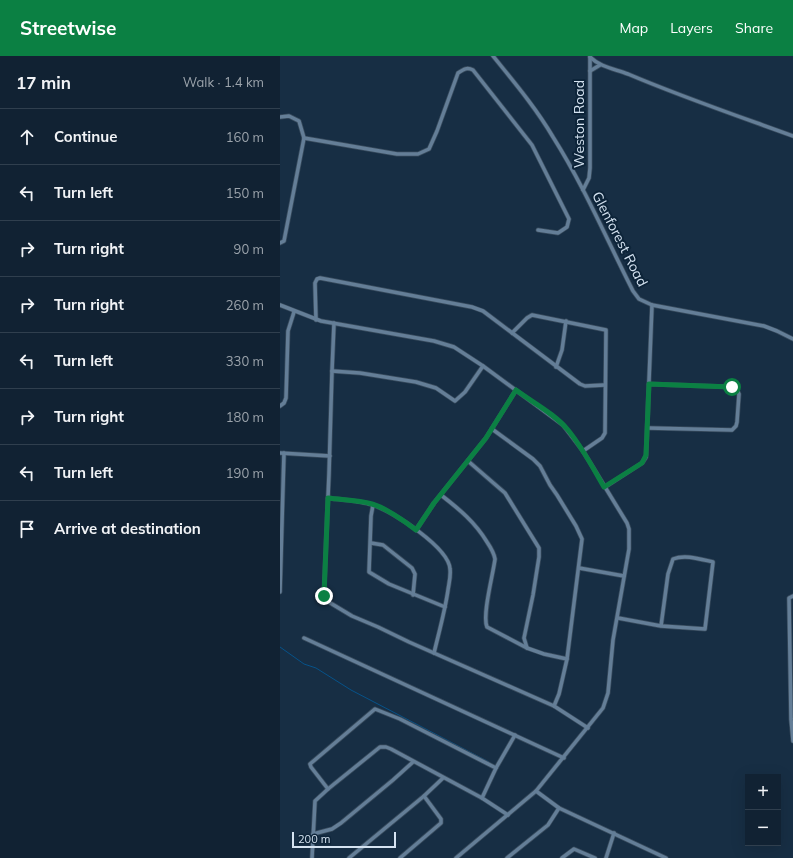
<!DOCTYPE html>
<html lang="en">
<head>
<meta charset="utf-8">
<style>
	:root { --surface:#123; --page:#1e2f3f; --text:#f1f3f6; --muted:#9ca4ac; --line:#303f4e; --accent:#0b8043 }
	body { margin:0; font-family:Mulish,sans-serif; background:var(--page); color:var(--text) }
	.controls { position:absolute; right:12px; bottom:12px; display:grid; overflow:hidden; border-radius:0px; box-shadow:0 4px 16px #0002 }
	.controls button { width:36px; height:36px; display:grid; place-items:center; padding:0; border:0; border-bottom:1px solid var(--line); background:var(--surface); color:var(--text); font:20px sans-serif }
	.scale { position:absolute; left:12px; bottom:10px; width:104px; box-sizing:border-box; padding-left:4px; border:2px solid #d5e3f1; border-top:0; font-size:11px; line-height:14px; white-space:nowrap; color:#d5e3f1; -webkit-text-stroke:3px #0d2439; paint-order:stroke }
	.stop { position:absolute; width:12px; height:12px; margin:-9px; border:3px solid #0b8043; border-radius:50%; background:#fff }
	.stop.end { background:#0b8043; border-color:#fff; box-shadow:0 1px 4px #0008 }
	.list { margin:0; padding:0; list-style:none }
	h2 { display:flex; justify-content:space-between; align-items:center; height:52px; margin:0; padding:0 16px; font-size:17px }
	h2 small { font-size:13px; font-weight:400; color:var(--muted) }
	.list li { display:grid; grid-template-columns:26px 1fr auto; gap:12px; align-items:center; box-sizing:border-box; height:56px; padding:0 16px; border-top:1px solid var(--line) }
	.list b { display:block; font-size:15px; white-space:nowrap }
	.list em { font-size:13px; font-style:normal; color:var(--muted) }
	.icon { flex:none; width:22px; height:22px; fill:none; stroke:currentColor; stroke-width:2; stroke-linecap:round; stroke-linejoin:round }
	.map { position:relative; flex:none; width:513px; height:802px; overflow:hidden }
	header { display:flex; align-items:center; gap:24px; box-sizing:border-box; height:56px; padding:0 20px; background:var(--accent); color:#fff }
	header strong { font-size:19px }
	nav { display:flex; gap:22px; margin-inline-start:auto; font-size:14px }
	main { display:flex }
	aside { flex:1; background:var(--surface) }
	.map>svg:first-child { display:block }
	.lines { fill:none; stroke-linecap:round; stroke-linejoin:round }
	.stream { stroke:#065289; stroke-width:1 }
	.minor-casing { stroke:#384b5d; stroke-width:5 }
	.minor { stroke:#647e97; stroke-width:3.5 }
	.route { stroke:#0b8043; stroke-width:5 }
	.labels { text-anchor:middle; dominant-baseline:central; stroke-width:4; stroke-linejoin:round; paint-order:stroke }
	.street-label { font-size:14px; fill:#d5e3f1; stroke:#0d2439 }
</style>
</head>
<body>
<header>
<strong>Streetwise</strong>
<nav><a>Map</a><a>Layers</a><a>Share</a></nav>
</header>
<main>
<aside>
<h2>17 min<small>Walk · 1.4 km</small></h2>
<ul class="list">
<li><svg class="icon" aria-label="ahead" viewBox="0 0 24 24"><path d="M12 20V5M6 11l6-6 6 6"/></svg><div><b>Continue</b></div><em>160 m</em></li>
<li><svg class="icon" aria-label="left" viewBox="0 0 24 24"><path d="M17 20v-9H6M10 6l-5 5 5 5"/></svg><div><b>Turn left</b></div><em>150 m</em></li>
<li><svg class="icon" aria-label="right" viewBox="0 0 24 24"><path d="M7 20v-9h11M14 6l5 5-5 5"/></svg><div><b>Turn right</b></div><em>90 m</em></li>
<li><svg class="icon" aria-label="right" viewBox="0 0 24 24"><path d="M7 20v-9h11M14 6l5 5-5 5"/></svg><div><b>Turn right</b></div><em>260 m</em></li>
<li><svg class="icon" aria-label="left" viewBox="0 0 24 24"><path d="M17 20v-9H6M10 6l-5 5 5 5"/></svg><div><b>Turn left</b></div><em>330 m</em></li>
<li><svg class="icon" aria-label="right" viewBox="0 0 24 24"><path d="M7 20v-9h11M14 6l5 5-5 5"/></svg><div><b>Turn right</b></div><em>180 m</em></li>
<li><svg class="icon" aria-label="left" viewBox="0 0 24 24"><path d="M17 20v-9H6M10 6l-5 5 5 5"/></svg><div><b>Turn left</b></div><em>190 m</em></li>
<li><svg class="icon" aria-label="arrive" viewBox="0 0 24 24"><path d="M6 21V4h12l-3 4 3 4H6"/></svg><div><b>Arrive at destination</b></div></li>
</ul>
</aside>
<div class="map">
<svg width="513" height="802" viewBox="0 0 513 802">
	<rect width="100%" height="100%" fill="#172e44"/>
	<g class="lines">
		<polyline class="stream" points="0,591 24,608 36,612 71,634 209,706"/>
		<g class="minor-casing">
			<g id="minor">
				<path d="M 213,0 C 234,26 256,52 273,81 C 304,130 327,184 353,235 L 359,243 L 372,249 L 484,270 L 497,275 L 513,283"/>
				<path d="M 310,1 C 320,11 335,13 348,18 C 402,41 458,60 513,80"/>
				<polyline points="310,15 320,9"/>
				<path d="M 0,61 L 9,60 L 19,65 L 24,82 L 117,98 L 138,98 L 149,93 L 157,75 L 178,17 C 184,13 187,11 193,14 L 252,89 L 289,163 L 287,171 L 278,177 L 258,174"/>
				<polyline points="303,134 309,122 310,112 310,1"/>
				<polyline points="0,187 4,185 24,82"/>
				<polyline points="0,249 41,265 154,285 174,291 203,310 283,369 303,395 347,467 349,473 349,493 333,584 328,637 323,652 256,735 176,802"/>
				<polyline points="36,264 35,227 37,223 40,222 192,251 203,255 300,328 305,330 325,329"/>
				<polyline points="54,267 52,315 49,418 44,535 47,545 72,560 98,571 129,586 274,650 308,672"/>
				<polyline points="232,277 247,262 252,259 326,274 325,377 322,382 303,395"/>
				<polyline points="276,311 282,294 286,265"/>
				<polyline points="52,315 80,317 136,326 156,332 175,345 185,336 203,310"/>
				<polyline points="0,350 4,347 6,342 8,275 14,256"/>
				<polyline points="368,372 452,374 456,370 457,366 459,338 456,332 452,331 369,328"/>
				<polyline points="212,373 253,403 260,410 270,429 277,439 296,470 302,483 287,603 279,638 274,650"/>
				<polyline points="0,397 50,400"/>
				<polyline points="188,405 225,437 259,492 259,501 253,539 244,582 247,592"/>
				<polyline points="325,431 362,407 366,401 372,249"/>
				<path d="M 161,439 C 179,453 195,466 207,486 C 211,492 214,497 215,503 C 213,519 202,559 207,571 L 247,592 L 264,598 L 287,603"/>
				<path d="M 48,442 C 63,444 79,444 93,449 C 113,455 169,492 170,513 C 171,520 169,527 168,534 C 165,555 159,576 154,597"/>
				<polyline points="93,449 91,460 89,516 109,528 165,551"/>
				<polyline points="136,474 154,447 206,382 236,334"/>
				<polyline points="91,487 103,489 132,512 135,518 133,539"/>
				<polyline points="299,512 344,520"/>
				<polyline points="0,536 4,397"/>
				<polyline points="513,540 509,542 511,663 513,685"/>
				<path d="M 338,562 L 381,570 L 425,573 L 433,506 C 420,503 405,498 393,503 L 388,518 L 381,570"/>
				<polyline points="24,582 284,702"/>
				<polyline points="216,712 235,679"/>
				<polyline points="48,733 31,711 30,708 95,653 120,663 216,712 202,742"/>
				<polyline points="256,735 279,752 386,802"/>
				<polyline points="33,778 52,773 61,767 113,724 133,706"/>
				<polyline points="32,802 35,745 48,733 100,691 106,691 111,693 202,742 228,759"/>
				<polyline points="69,802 144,740 163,722"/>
				<polyline points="120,802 161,767 161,763 144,740"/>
				<polyline points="227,802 268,769 279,752"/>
				<polyline points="282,802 294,793 315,802"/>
				<polyline points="326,802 334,777"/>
			</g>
		</g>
		<use href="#minor" class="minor"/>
	</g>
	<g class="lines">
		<path class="route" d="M 44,540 L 48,442 C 63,444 78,444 92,448 C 108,453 123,464 136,474 L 154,447 L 206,382 L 236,334 C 252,346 275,358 288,374 C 302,391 313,412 324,431 L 362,407 L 366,399 L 369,328 L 452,331"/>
	</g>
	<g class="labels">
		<g class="street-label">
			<text transform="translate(299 68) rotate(-90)">Weston Road</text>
			<text transform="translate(340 183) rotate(63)">Glenforest Road</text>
		</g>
	</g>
</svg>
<div class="controls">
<button>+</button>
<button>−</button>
</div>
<div class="scale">200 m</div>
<div class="stop" style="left:452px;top:331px"></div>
<div class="stop end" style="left:44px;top:540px"></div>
</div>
</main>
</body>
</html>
